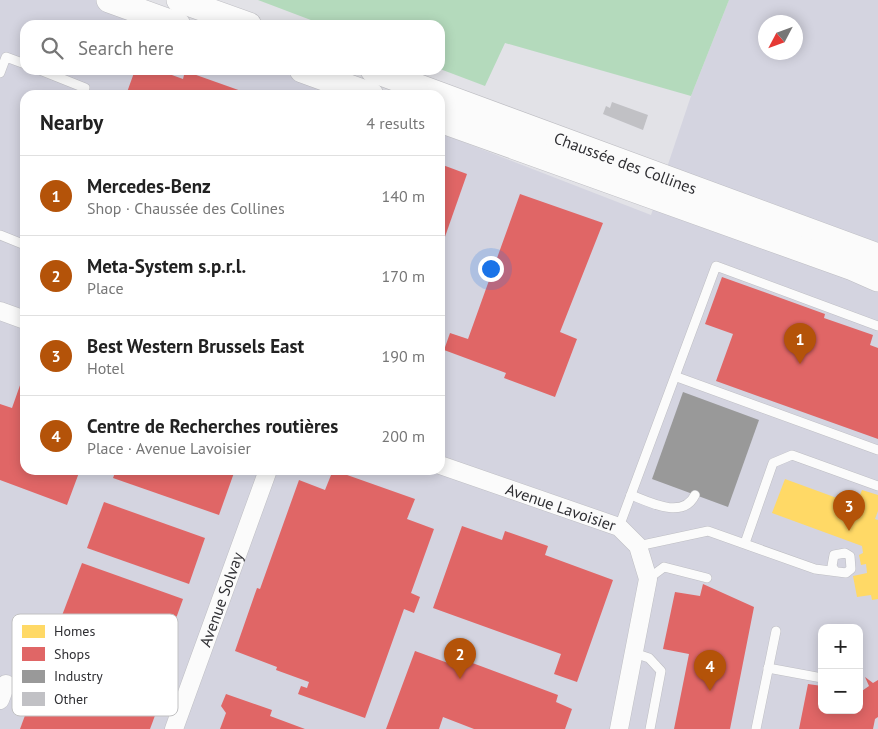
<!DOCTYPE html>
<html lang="en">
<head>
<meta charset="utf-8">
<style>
	:root { --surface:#fff; --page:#f6f6f6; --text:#222; --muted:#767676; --line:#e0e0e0; --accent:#b45309 }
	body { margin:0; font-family:"PT Sans",sans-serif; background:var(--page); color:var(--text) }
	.controls { position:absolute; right:15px; bottom:15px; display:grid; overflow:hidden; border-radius:10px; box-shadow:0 2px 12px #0003 }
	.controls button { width:45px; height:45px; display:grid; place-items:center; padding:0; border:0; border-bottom:1px solid var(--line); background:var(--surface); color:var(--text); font:25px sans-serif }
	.compass { position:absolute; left:758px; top:15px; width:45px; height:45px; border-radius:50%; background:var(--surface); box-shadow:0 2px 12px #0003; rotate:229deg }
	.you { position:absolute; left:490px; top:268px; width:18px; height:18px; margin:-12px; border:4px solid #fff; border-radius:50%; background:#1a73e8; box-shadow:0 0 0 8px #1a73e833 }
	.badge { display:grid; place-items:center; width:32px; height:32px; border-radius:50%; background:var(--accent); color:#fff; font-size:16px; font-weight:700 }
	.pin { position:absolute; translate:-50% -41px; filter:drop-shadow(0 1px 2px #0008) }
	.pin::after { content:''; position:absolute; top:26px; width:18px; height:15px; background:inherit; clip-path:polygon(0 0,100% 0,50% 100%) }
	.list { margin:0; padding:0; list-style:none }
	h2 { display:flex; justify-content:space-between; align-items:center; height:65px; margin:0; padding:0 20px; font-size:21px }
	h2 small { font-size:16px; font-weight:400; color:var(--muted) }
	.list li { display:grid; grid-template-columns:32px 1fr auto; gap:15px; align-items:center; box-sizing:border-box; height:80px; padding:0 20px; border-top:1px solid var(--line) }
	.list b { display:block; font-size:19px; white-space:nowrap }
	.list p { margin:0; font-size:16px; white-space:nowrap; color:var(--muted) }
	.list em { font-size:16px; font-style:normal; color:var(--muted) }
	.icon { flex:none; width:28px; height:28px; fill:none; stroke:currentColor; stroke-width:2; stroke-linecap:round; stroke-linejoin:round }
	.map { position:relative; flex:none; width:878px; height:729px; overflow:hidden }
	.search { position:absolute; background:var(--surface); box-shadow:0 2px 12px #0003; left:20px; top:20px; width:425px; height:55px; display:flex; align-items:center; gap:12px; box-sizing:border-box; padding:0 18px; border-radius:15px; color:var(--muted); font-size:19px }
	.panel { position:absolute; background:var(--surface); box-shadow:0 2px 12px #0003; left:20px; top:90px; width:425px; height:385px; border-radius:15px }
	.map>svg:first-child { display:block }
	.built { fill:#d4d4e0; fill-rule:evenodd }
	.green { fill:#b4dabc }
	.homes { fill:#ffd966 }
	.shops { fill:#e06666 }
	.industry { fill:#999 }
	.building { fill:#c1c1c5 }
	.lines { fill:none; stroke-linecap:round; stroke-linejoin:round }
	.lane-casing { stroke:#bebec3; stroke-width:10 }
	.street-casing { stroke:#bebec3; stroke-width:19 }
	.secondary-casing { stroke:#bebec3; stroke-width:26 }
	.lane { stroke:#fbfbfb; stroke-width:9 }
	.street { stroke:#fbfbfb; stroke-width:18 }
	.secondary { stroke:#fbfbfb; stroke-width:25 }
	.labels { text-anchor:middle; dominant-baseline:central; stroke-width:5; stroke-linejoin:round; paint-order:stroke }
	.street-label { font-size:16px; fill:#303034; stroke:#fff }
	.key { fill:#fff; stroke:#c1c1c2; stroke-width:1 }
	.key-label { font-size:14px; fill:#303034 }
</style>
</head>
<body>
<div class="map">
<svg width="878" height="729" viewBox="0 0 878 729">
	<rect width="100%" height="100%" fill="#e2e2e7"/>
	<path class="built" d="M 0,0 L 95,0 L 159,25 L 25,25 L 25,70 L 276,70 L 341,95 L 25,95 L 25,470 L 440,470 L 440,133 L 651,215 L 691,96 L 729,0 L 878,0 L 878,729 L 0,729 ZM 766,22 L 796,22 L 796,52 L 766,52 ZM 822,628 L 859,628 L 859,710 L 822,710 Z"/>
	<polygon class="green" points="258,0 729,0 691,96 505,43 485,86 440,69 440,25 324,25"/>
	<polygon class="homes" points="785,479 856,505 862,490 878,495 878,511 875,519 878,520 878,599 872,600 871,595 857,597 853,576 867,573 866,564 861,565 859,555 863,553 862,546 772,513"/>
	<g class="shops">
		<polygon points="135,70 158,70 183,79 185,71 244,92 243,95 126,95"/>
		<polygon points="440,164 467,174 440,251"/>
		<polygon points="520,194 603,223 560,332 577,339 555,397 504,378 506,373 444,350 450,333 468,339"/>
		<polygon points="722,277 825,314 824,318 873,335 870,345 878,348 878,439 716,381 733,334 705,324"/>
		<polygon points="25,371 25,470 80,470 67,505 0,480 0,404 12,408"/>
		<polygon points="116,470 235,470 219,515 113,478"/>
		<polygon points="333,470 415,499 407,519 434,529 411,593 420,597 414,613 404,609 365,718 298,694 301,686 307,688 309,682 276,670 277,667 235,651 257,588 260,589 299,480 325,490"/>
		<polygon points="104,502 205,538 189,584 87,548"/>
		<polygon points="462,526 502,540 505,531 548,546 545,555 613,580 577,682 554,674 561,654 433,608"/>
		<polygon points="82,563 183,599 160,663 58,626"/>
		<polygon points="703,584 754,607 730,729 674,729 689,654 663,649 675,592 700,596"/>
		<polygon points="415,651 448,663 451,655 558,695 556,702 572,709 565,729 474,729 443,717 439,729 386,729"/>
		<polygon points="48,653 163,694 150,729 20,729"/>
		<polygon points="865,677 873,683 878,680 878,717 875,719 873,729 799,729 808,684 822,686 822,710 859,710 859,693 869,686"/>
		<polygon points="226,694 272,710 270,716 305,729 220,729 226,713 221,706"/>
	</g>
	<polygon class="industry" points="683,392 759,420 728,507 652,479"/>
	<polygon class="building" points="612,102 648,115 643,130 603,114 606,106 610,108"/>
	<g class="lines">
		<g class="lane-casing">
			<g id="lane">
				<polyline points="40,70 85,88 83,95"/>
				<polyline points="0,73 6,57 25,64"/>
				<polyline points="0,235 25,245"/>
				<polyline points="677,377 878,450"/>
				<path d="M 631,495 C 649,502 683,520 695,495"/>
				<polyline points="619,527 716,266 878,326"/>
				<polyline points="745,543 773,463 792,455 878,486"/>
				<polyline points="638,546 708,531 815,569 846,573 851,569 850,556 845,553 834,555 832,566 835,571"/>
				<polyline points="648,579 664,567 707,578"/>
				<polyline points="634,653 649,658 661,671 650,729"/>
				<polyline points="768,668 822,678"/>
				<polyline points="756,729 776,631"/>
			</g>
		</g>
		<g class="street-casing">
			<g id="street">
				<polyline points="0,311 25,320"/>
				<path id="s1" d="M 440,465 L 619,527 L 638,546 L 648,579 L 619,729"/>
				<polyline points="0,700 6,684"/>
				<path id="s2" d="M 174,729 L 268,470"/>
			</g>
		</g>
		<g class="secondary-casing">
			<g id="secondary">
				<polyline points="109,0 178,25"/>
				<polyline points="179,0 249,25"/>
				<polyline points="302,70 371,95"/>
				<path id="s3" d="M 373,70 L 878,256"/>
				<polyline points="440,120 853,268 878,279"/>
			</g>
		</g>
		<use href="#lane" class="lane"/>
		<use href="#street" class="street"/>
		<use href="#secondary" class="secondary"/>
	</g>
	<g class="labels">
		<g class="street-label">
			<text stroke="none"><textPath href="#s3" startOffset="269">Chaussée des Collines</textPath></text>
			<text stroke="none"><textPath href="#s1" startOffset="128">Avenue Lavoisier</textPath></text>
			<text stroke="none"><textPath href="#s2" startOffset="138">Avenue Solvay</textPath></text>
		</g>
	</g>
	<rect x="12" y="614" width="166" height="102" rx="8" class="key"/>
	<rect x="22" y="625" width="23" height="13" fill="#ffd966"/>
	<rect x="22" y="647" width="23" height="14" fill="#e06666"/>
	<rect x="22" y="670" width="23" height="13" fill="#999"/>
	<rect x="22" y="692" width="23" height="14" fill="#c1c1c5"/>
	<g class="key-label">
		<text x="54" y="636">Homes</text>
		<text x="54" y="659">Shops</text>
		<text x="54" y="681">Industry</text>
		<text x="54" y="704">Other</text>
	</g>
</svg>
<div class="controls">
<button>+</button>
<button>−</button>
</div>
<svg class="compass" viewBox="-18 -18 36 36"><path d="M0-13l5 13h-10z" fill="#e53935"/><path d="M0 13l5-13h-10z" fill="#767676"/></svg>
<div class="you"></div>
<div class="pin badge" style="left:800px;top:364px">1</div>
<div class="pin badge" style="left:460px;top:679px">2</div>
<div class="pin badge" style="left:849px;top:531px">3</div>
<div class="pin badge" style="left:710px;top:691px">4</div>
<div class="search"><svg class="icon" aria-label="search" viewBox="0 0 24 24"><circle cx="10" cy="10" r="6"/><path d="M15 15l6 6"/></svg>Search here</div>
<section class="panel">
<h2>Nearby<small>4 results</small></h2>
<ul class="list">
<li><span class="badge">1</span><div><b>Mercedes-Benz</b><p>Shop · Chaussée des Collines</p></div><em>140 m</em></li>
<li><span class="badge">2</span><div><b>Meta-System s.p.r.l.</b><p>Place</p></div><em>170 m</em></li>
<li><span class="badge">3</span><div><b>Best Western Brussels East</b><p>Hotel</p></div><em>190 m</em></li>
<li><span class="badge">4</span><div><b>Centre de Recherches routières</b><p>Place · Avenue Lavoisier</p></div><em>200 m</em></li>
</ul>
</section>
</div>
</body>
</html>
